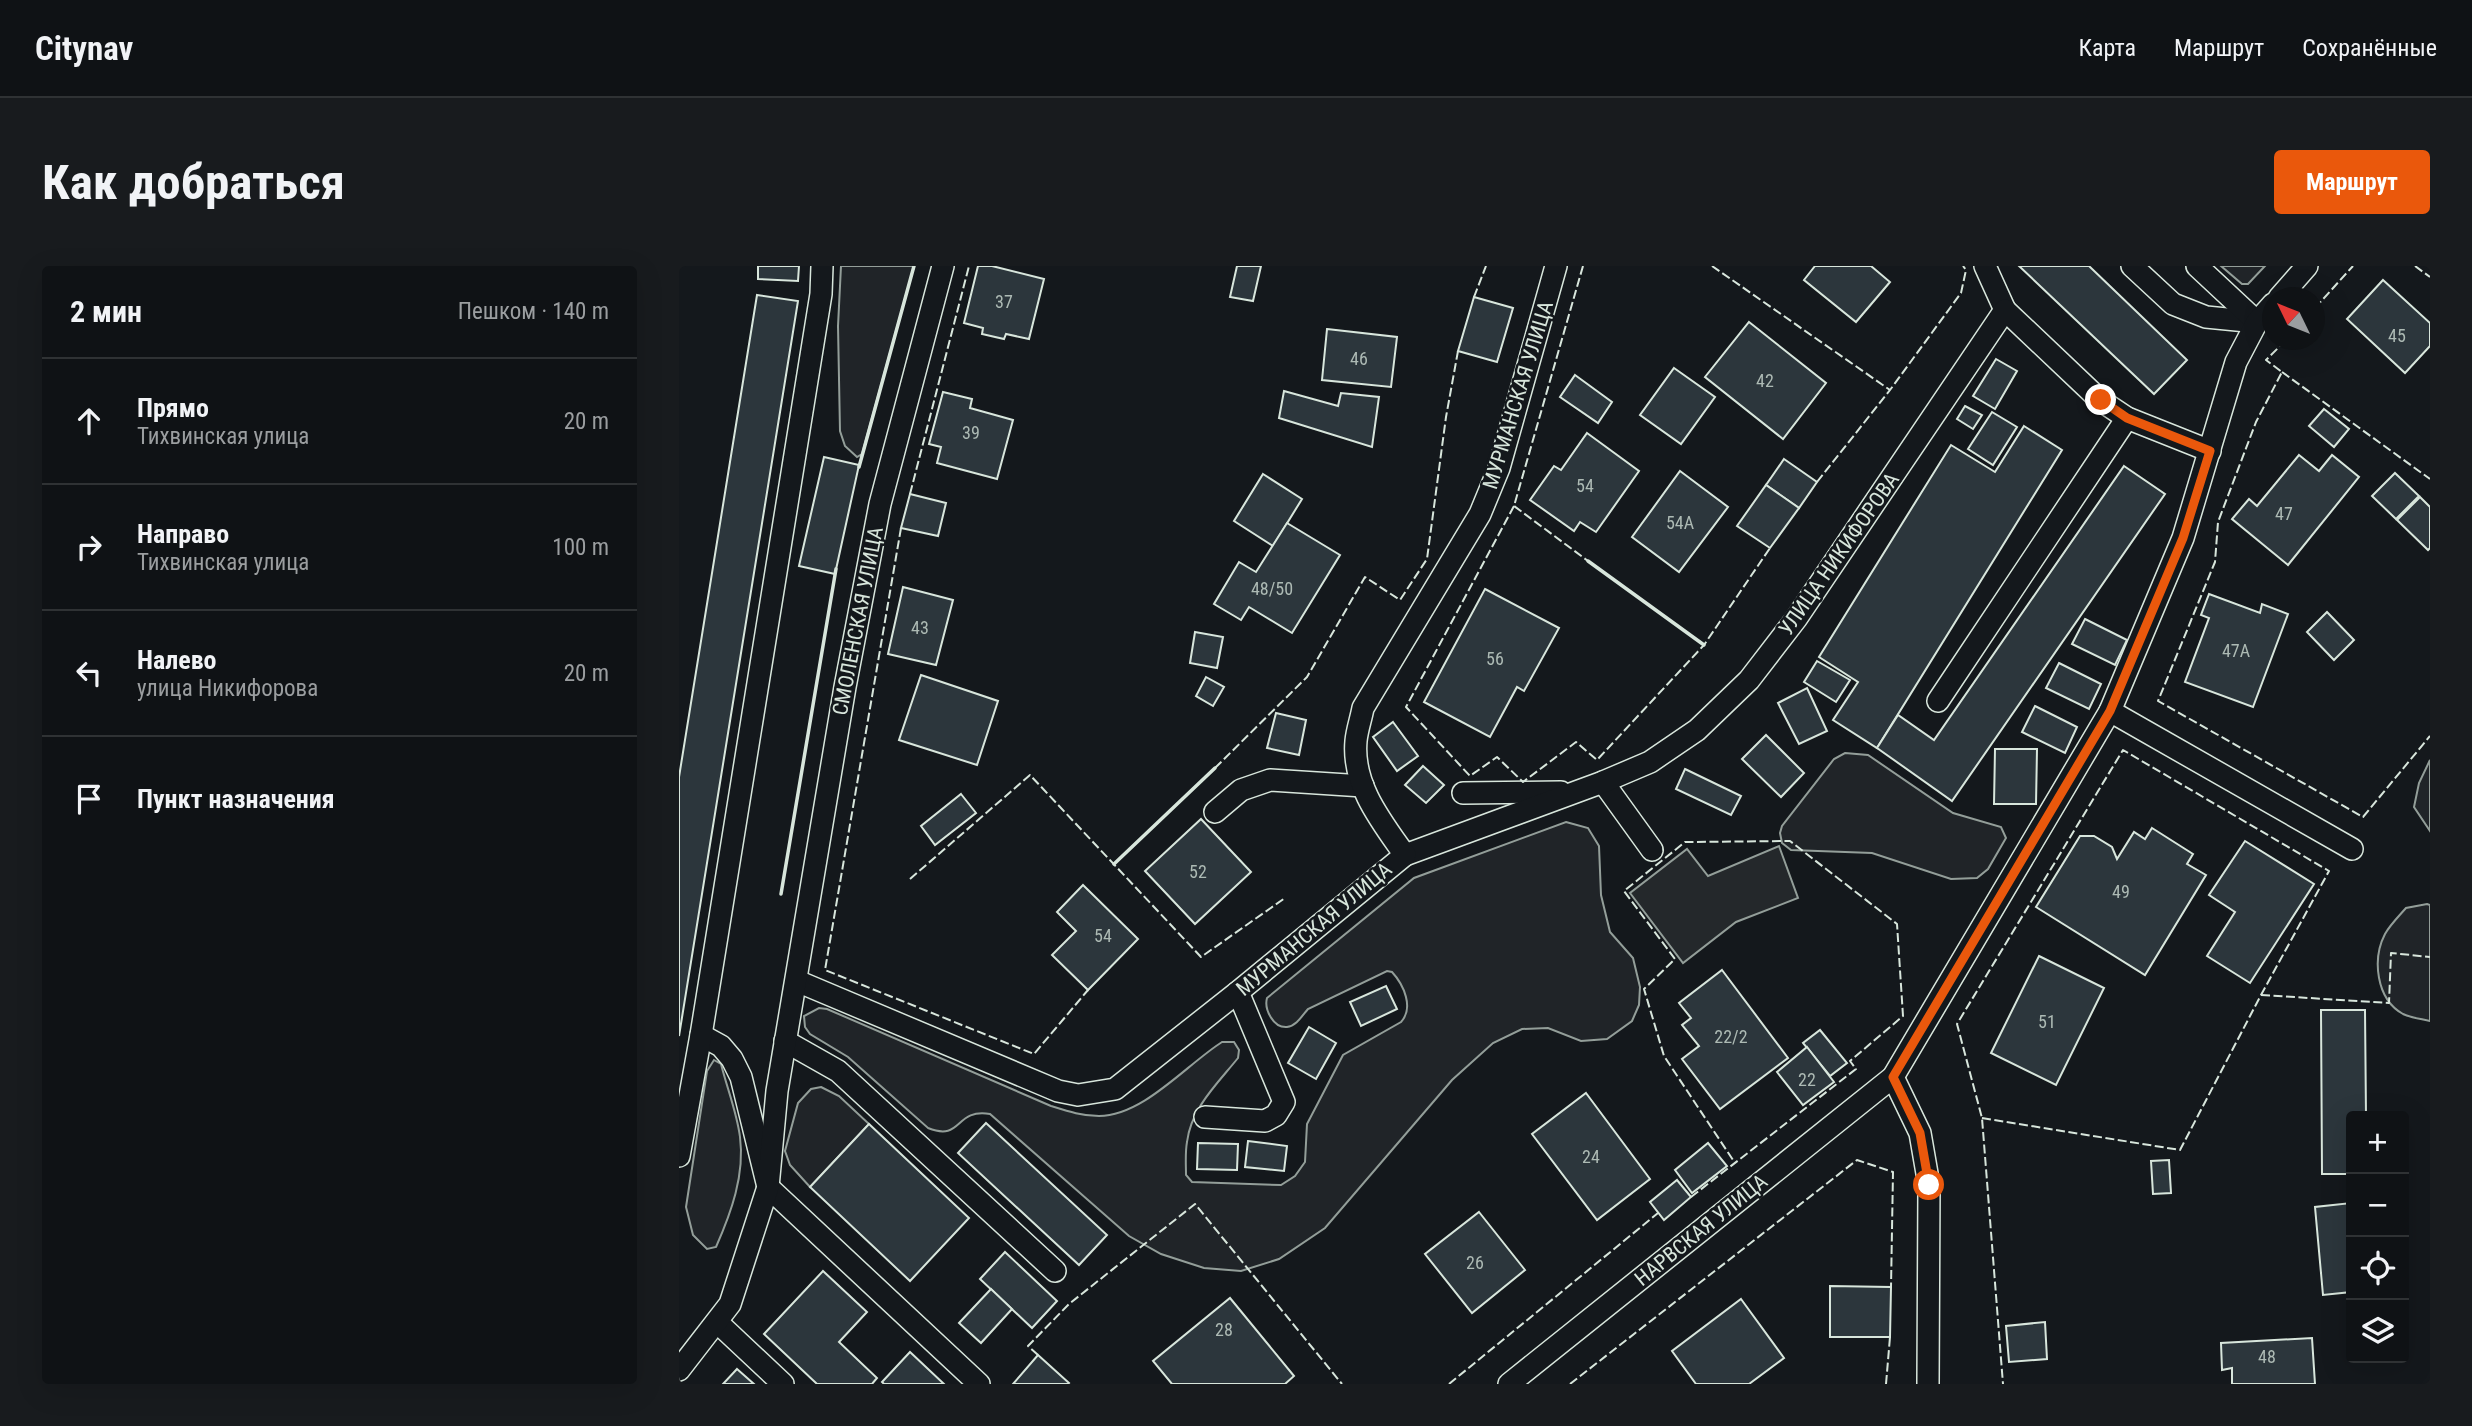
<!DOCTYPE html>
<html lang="ru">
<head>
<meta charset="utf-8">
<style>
	:root { --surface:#0f1215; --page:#181b1e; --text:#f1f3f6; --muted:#9b9ea0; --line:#2f3234; --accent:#ea580c }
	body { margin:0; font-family:"Roboto Condensed",sans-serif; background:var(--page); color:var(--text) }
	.controls { position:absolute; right:21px; bottom:21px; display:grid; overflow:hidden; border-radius:7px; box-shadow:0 7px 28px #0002 }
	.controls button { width:63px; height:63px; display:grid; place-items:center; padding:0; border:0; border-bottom:2px solid var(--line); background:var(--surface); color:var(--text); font:35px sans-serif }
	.compass { position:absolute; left:1583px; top:21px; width:63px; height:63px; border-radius:50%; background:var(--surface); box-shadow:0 7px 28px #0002; rotate:313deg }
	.stop { position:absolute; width:21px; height:21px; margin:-16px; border:5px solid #ea580c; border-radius:50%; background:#fff }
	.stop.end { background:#ea580c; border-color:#fff; box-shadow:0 2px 7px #0008 }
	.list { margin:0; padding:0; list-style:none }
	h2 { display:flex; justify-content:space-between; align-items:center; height:91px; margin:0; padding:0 28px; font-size:30px }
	h2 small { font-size:23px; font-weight:400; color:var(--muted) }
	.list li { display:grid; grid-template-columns:46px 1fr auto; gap:21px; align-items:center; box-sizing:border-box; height:126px; padding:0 28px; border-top:2px solid var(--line) }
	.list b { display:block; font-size:26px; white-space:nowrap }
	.list p { margin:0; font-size:23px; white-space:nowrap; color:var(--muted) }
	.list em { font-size:23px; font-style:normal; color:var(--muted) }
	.icon { flex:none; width:38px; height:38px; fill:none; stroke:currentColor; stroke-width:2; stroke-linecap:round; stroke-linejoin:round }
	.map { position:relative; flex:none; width:1751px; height:1118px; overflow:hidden; border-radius:7px }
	header { display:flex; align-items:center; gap:42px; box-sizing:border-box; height:98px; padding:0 35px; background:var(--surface); border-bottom:2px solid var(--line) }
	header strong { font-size:33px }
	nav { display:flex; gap:38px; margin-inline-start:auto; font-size:24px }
	.intro { display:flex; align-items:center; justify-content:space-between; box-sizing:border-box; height:168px; padding:0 42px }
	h1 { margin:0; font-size:49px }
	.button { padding:18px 32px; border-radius:7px; background:var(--accent); color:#fff; font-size:24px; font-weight:700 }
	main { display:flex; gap:42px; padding:0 42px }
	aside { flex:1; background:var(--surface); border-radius:7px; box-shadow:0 7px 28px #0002 }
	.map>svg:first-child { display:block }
	.green { fill:#202428; stroke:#939e99; stroke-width:2 }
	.parking { fill:#24282b; stroke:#939e99; stroke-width:2 }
	.building { fill:#2c363c; stroke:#d8e6dc; stroke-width:2 }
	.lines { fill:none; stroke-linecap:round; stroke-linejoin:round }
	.lane-casing { stroke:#d8e6dc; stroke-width:24 }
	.lane { stroke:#14181c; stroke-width:21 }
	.fence { stroke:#d8e6dc; stroke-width:2; stroke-dasharray:9 3.5; stroke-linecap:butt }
	.wall { stroke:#d8e6dc; stroke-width:3.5 }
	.route { stroke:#ea580c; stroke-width:9 }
	.labels { text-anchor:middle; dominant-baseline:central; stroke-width:5; stroke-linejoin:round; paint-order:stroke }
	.number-label { font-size:18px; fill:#adbab4 }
	.street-label { font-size:21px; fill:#d8e6dc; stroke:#14181c }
</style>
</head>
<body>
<header>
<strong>Citynav</strong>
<nav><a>Карта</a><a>Маршрут</a><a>Сохранённые</a></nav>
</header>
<div class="intro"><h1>Как добраться</h1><a class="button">Маршрут</a></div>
<main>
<aside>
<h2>2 мин<small>Пешком · 140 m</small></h2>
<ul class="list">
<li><svg class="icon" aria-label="ahead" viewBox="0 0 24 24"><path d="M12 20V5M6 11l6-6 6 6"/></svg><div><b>Прямо</b><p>Тихвинская улица</p></div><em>20 m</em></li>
<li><svg class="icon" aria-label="right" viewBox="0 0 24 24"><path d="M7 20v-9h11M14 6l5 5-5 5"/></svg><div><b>Направо</b><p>Тихвинская улица</p></div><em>100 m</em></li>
<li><svg class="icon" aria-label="left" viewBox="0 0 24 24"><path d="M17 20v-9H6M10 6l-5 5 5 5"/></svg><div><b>Налево</b><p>улица Никифорова</p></div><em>20 m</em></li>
<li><svg class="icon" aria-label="arrive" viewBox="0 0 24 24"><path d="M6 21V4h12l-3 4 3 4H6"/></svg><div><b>Пункт назначения</b></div></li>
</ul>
</aside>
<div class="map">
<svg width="1751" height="1118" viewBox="0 0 1751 1118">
	<rect width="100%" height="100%" fill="#14181c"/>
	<g class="green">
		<polygon points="162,0 235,0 183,188 178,191 166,180 161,165 159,60"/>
		<polygon points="1542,0 1586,0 1569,18 1563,18"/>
		<polygon points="1166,487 1189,489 1274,547 1322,561 1327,572 1309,603 1298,612 1272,613 1193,587 1112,584 1103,577 1101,567 1103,560 1155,493"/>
		<polygon points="1751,494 1751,565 1735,541 1740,517"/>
		<path d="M 887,556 L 909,562 L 920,580 L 922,629 L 931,666 L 954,692 L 961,721 L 960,739 L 953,755 L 928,773 L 902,775 L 869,762 L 843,763 L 814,777 L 773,814 L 646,962 L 600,993 L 562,1005 L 525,1002 L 482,988 L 450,970 L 311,848 C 275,842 284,876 249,862 L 169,791 L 131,768 L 126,761 L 125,750 L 140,742 L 148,743 L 372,840 C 388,845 403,850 420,850 C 464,850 507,799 543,776 L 555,776 L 560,784 L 559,792 C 539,817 512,842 508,876 C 506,887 507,898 507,909 L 513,916 L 602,919 L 616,910 L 626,896 L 628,858 L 664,789 L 722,756 C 735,742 725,719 713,706 L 708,705 L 629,743 C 623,750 617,760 608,761 C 594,762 585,743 588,732 L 735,612 Z"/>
		<path d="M 1748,638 L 1751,639 L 1751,755 C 1743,753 1732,752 1724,748 C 1697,733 1693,693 1706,668 C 1711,659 1720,650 1727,642 Z"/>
		<path d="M 35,794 L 42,798 C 48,822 58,847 61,871 C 66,909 52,947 37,981 L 28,983 L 14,969 L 7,941 L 28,805 Z"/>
		<polygon points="142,821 160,830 190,858 131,921 111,899 106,885 119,837 132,823"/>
	</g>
	<polygon class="parking" points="1100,580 1119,632 1057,656 1004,697 951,627 1008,583 1029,610"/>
	<g class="building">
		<polygon points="79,0 120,0 119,15 79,13"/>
		<polygon points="299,0 313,0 365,13 350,73 327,68 325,73 303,68 304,62 285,57"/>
		<polygon points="558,0 582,0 574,35 551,31"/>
		<polygon points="1136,0 1192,0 1211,16 1177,56 1125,14"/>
		<polygon points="1340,0 1410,0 1508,94 1475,128"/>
		<polygon points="1704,14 1751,57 1751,80 1726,107 1668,53"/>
		<polygon points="78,29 119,35 0,770 0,511"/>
		<polygon points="795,31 834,42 818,96 779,85"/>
		<polygon points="1070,56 1147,117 1104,173 1026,111"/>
		<polygon points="648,63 718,71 712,121 643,114"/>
		<polygon points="1317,93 1338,105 1316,143 1294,130"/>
		<polygon points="995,102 1036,131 1002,178 961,149"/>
		<polygon points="896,109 933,136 919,157 881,131"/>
		<polygon points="605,125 659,140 662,127 700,131 693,181 600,152"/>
		<polygon points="264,126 293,133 291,142 334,154 318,213 258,197 262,181 250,178"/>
		<polygon points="1286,140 1303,149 1294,163 1278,153"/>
		<polygon points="1645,143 1670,163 1655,181 1630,160"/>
		<polygon points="1313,146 1338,161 1314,199 1289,183"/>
		<polygon points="1345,160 1383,184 1198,482 1154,454 1179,416 1140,391 1272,179 1316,206"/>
		<polygon points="908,167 960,205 917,266 901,256 895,265 851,234 875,200 882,204"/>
		<polygon points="1620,189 1640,205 1653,189 1680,211 1609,299 1553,253 1570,233 1578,240"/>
		<polygon points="145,191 180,199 156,308 120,300"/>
		<polygon points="1105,193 1138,216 1120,242 1087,219"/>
		<polygon points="1445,200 1486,228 1273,535 1198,482 1219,449 1255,474"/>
		<polygon points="1001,205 1049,241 1000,306 953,271"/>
		<polygon points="1716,207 1740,230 1717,253 1693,230"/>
		<polygon points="584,208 623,233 594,280 555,255"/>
		<polygon points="1087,219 1120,242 1091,282 1058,260"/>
		<polygon points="231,228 267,237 259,270 222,262"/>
		<polygon points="1741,231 1751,241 1751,282 1749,284 1718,254"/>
		<polygon points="608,257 661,289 613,367 570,341 562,354 535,338 560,296 577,306"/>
		<polygon points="224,321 274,334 257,399 209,388"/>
		<polygon points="806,323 880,362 845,425 838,421 811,471 745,436"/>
		<polygon points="1530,328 1581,347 1583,338 1609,348 1574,441 1506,416 1530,352 1522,349"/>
		<polygon points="1648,346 1675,374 1655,394 1628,366"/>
		<polygon points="1406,353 1448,374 1436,399 1393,378"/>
		<polygon points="516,366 544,371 538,402 511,397"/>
		<polygon points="1138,395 1171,414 1157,436 1125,416"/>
		<polygon points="1380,397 1422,418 1410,443 1367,422"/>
		<polygon points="242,409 319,435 298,499 220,474"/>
		<polygon points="527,411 545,421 534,440 517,430"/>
		<polygon points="1128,422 1148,465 1120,478 1099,437"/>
		<polygon points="1356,440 1398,461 1386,487 1343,466"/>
		<polygon points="597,447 627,454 620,489 588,482"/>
		<polygon points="714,456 739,490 718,505 694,471"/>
		<polygon points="1087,469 1125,507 1102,531 1063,493"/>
		<polygon points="1316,483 1358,483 1357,538 1315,538"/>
		<polygon points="744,500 765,519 747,537 726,519"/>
		<polygon points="1006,503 1062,530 1052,549 997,523"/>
		<polygon points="282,528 297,547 256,579 242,560"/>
		<polygon points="522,553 572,606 516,658 466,605"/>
		<polygon points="1473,562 1514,588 1508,598 1527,609 1466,709 1357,641 1401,570 1415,570 1433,581 1438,593 1455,566 1466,573"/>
		<polygon points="1566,575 1635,618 1571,717 1528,690 1556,646 1530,629"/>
		<polygon points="404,619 459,673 409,724 373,689 397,665 378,646"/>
		<polygon points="1360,690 1425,722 1377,819 1312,787"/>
		<polygon points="1043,704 1109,792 1041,843 1003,793 1020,780 1003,759 1012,752 1000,737"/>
		<polygon points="707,720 718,743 682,760 671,736"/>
		<polygon points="1642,744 1686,744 1687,850 1672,850 1672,908 1643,908"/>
		<polygon points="630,761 657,777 637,813 609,797"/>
		<polygon points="1141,764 1168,797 1151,810 1124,777"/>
		<polygon points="1128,781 1155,816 1124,839 1098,806"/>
		<polygon points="907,827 971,913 918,954 853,868"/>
		<polygon points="307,857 428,969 400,999 279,887"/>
		<polygon points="190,858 290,952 231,1015 131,921"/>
		<polygon points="569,875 608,880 605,905 566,901"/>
		<polygon points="519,877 559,878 558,904 518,903"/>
		<polygon points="1029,877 1048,900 1013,927 996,904"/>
		<polygon points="1490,894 1492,927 1474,928 1472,895"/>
		<polygon points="998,914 1012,931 985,954 971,936"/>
		<polygon points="1672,937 1672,1026 1644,1029 1636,941"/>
		<polygon points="800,946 846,1004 793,1047 746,988"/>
		<polygon points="326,986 378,1035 353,1062 301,1013"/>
		<polygon points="144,1005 188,1046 160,1076 198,1112 193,1118 138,1118 85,1068"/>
		<polygon points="1151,1020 1212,1021 1211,1071 1151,1071"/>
		<polygon points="312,1023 333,1043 302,1077 280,1057"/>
		<polygon points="551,1032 615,1110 606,1118 493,1118 474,1095"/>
		<polygon points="1062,1033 1105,1092 1070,1118 1017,1118 993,1085"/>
		<polygon points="1366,1056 1368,1093 1330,1096 1327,1060"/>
		<polygon points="1633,1072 1636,1118 1553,1118 1553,1102 1543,1104 1542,1077"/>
		<polygon points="231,1086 265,1118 205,1118 203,1116"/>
		<polygon points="359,1089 390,1117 389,1118 334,1118"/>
		<polygon points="58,1103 75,1118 44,1118"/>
	</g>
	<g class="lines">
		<g class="lane-casing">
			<g id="lane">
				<polyline points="1306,0 1326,44"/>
				<polyline points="1453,0 1494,38 1527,51 1578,56"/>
				<polyline points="1518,0 1578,56"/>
				<polyline points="1600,32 1628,0"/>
				<polyline points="1259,435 1448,152"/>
				<polyline points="1431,445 1673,583"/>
				<polyline points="924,516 973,584"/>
				<polyline points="784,527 882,526"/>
				<polyline points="536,546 562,524 591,514 684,520"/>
				<polyline points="726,589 924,516 971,496 1018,464 1070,414 1117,353 1326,44 1421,134 1448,152 1531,185"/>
				<path d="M 118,715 L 379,825 L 399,829 L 436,823 L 559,726 L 726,589 C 702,555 673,519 677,475 C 678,464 682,453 684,442 L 801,248 L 820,202 L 877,0"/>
				<polyline points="22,769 42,780 53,793 62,811 89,921 300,1118"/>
				<polyline points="106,775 159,805 376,1005"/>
				<polyline points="1214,811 1241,867 1250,919 1249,1118"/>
				<polyline points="526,851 586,855 597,849 605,836 559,726"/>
				<polyline points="0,890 22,769 142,28 143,0"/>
				<polyline points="38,1056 104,1118"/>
				<polyline points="0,1104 51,1038 89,921 98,825 166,421 201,238 264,0"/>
				<polyline points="830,1118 1214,811 1431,445 1504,272 1557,96 1578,56 1594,38"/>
			</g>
		</g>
		<use href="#lane" class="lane"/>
		<g class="fence">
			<polyline points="904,0 835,240 909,295"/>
			<polyline points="1033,0 1211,124"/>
			<polyline points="1736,0 1751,11"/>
			<polyline points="795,31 807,0"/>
			<polyline points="1636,42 1674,0"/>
			<polyline points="1607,74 1587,94 1603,106 1577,156 1539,256 1536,296 1479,435 1684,551 1751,470"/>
			<polyline points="1603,106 1751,213"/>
			<polyline points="1138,216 1211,124 1282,27 1287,4 1284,0"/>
			<polyline points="231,228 290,0"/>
			<polyline points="835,240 727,441 791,510 818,491 844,516 897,476 918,494 1025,379 1091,282"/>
			<polyline points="222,262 146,704 355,788 409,724"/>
			<polyline points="536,502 628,411 686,311 721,334 748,293 767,151 779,85"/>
			<polyline points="231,613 351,509 522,691 606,632"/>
			<polyline points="1582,729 1710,737 1712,687 1751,691"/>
			<polyline points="1303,852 1501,884 1582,729 1650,605 1444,484 1278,758 1303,852 1324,1118"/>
			<polyline points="1012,931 1177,803 1171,795 1224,750 1218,658 1111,575 1006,576 945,625 996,693 965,723 985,790 1056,897"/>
			<polyline points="359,1089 349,1080 390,1038 516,938 663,1118"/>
			<polyline points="770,1118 979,947"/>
			<polyline points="891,1118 1178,894 1214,906 1212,1021"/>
			<polyline points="1207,1118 1211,1071"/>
		</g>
		<g class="wall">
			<polyline points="180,201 235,0"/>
			<polyline points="909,295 1025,379"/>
			<polyline points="435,598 536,502"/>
			<polyline points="102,628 157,303"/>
		</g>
	</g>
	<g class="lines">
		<polyline class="route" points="1250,919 1241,867 1214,811 1431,445 1504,272 1531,185 1448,152 1422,134"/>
	</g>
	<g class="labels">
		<g class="number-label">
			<text x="325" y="35">37</text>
			<text x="1718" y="69">45</text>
			<text x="680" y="92">46</text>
			<text x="1086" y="114">42</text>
			<text x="292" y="166">39</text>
			<text x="906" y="219">54</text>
			<text x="1605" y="247">47</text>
			<text x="1001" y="256">54А</text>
			<text x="593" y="322">48/50</text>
			<text x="241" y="361">43</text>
			<text x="1557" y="384">47А</text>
			<text x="816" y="392">56</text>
			<text x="519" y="605">52</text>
			<text x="1442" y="625">49</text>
			<text x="424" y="669">54</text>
			<text x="1368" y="755">51</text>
			<text x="1052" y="770">22/2</text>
			<text x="1128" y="813">22</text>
			<text x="912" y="890">24</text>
			<text x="796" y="996">26</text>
			<text x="545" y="1063">28</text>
			<text x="1588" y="1090">48</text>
		</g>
		<g class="street-label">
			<text transform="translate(839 129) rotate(-73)">МУРМАНСКАЯ УЛИЦА</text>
			<text transform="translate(1160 288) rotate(-55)">УЛИЦА НИКИФОРОВА</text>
			<text transform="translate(179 355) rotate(-79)">СМОЛЕНСКАЯ УЛИЦА</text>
			<text transform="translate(635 663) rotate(-40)">МУРМАНСКАЯ УЛИЦА</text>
			<text transform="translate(1022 964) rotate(-39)">НАРВСКАЯ УЛИЦА</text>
		</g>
	</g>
</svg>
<div class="controls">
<button>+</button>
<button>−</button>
<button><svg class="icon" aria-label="locate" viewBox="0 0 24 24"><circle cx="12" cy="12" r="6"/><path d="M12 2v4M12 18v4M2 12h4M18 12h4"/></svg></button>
<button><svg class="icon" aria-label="layers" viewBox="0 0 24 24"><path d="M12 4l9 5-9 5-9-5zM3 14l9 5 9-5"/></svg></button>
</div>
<svg class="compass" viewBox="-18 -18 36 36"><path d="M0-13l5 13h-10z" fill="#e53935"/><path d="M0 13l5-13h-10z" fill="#9b9ea0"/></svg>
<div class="stop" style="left:1250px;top:919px"></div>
<div class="stop end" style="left:1422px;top:134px"></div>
</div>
</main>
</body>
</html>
